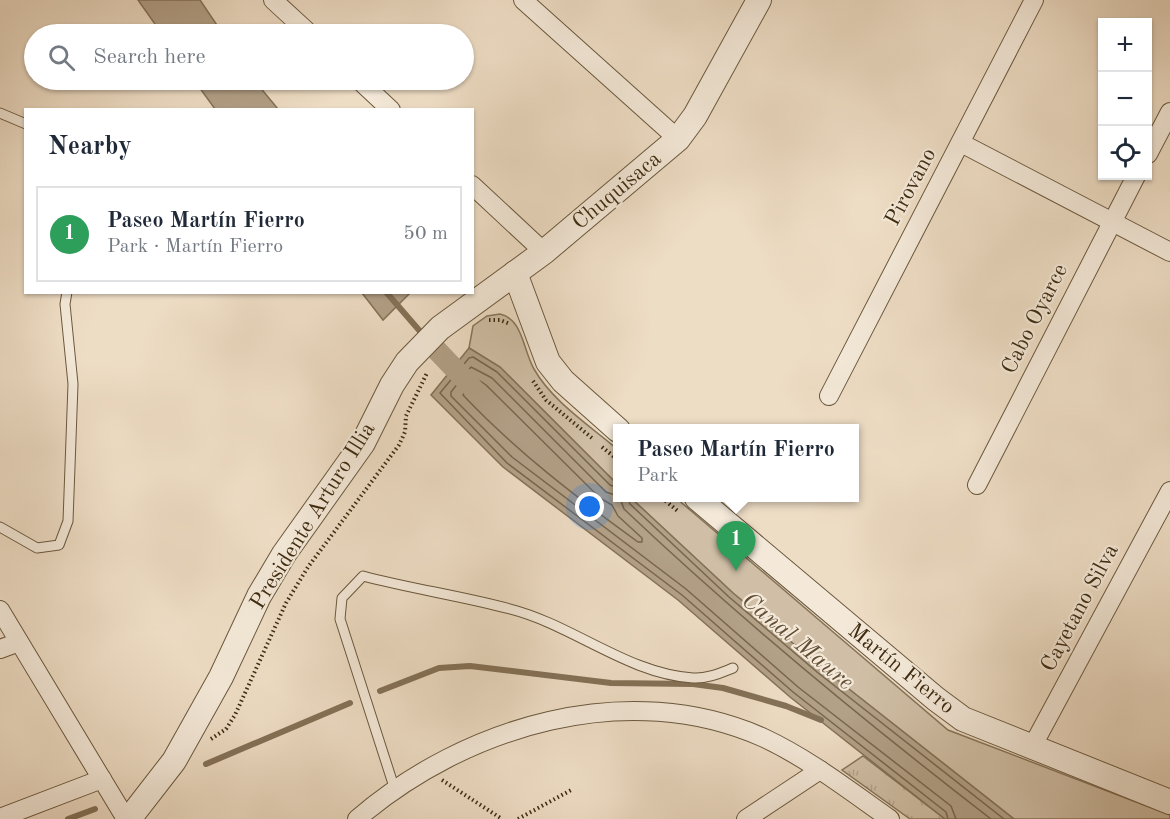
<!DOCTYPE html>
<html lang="en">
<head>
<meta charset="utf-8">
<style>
	:root { --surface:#fff; --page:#f6f6f7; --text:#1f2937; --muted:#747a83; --line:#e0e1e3; --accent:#8f2418 }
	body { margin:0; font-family:"Old Standard TT",serif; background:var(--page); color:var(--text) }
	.controls { position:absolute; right:18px; top:18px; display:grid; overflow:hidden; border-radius:0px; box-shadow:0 2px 4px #0004 }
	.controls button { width:54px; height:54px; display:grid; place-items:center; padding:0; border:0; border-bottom:2px solid var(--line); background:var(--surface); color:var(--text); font:30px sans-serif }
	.you { position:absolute; left:590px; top:507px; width:21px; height:21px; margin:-15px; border:4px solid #fff; border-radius:50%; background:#1a73e8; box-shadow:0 0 0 9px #1a73e833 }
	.badge { display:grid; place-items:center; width:39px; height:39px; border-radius:50%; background:var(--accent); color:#fff; font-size:20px; font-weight:700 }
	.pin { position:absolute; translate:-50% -50px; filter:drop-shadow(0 2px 3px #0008) }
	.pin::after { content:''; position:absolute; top:32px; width:21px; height:18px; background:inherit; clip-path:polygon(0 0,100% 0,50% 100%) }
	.popup { position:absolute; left:613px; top:424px; width:246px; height:78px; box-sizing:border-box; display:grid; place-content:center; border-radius:0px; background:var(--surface); filter:drop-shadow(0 2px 4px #0005); font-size:20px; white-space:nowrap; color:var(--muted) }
	.popup b { font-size:22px; color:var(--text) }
	.popup::after { content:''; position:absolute; left:50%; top:100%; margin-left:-12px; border:12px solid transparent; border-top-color:var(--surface) }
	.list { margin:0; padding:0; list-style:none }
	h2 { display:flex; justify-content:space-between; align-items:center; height:78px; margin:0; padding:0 24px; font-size:26px }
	h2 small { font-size:20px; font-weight:400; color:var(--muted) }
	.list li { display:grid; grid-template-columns:39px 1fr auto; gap:18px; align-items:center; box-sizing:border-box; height:96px; margin:0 12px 12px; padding:0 12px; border:2px solid var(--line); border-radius:0px }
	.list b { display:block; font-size:22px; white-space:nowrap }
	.list p { margin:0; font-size:20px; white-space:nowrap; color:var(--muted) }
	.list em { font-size:20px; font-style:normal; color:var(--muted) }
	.icon { flex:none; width:33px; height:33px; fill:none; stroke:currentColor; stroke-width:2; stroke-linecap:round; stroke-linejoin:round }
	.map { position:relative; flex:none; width:1170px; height:819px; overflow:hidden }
	.search { position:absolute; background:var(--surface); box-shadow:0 2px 4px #0004; left:24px; top:24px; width:450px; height:66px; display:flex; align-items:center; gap:15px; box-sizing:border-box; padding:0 21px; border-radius:33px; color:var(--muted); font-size:22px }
	.panel { position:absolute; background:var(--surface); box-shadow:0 2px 4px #0004; left:24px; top:108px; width:450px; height:186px; border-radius:0px }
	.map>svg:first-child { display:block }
	.grass { fill:url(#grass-tufts); stroke:#87755b; stroke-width:1.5 }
	.park { fill:#d0bfa6; stroke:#87755b; stroke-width:1.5 }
	.water { fill:#b2a087; stroke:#847157; stroke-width:1.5 }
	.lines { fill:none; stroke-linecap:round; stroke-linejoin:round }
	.shore { stroke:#78664c; stroke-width:1.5 }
	.stream { stroke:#847157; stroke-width:6 }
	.canal { stroke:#b2a087; stroke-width:21 }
	.service-casing { stroke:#6a583d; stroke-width:11 }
	.minor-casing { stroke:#6a583d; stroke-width:20 }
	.tertiary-casing { stroke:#6a583d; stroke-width:26 }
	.path { stroke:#3e2b10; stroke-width:4; stroke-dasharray:1.5 3; stroke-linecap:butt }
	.service { stroke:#f4e9d9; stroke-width:9 }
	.minor { stroke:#f4e9d9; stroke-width:18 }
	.tertiary { stroke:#f4e9d9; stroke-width:24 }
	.labels { text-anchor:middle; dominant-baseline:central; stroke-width:4.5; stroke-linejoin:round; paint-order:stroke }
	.street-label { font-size:22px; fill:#3e2b10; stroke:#f4e9d9 }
	.water-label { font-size:24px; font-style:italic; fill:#614e34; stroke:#f4e9d9 }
</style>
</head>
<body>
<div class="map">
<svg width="1170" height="819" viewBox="0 0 1170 819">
	<defs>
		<pattern id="grass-tufts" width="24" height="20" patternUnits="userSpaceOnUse" patternTransform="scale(1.5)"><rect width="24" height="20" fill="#d0bfa6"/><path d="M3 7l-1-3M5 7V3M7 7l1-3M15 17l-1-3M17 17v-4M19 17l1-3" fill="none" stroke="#b4a48e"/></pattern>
	</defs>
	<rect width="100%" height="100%" fill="#eeddc5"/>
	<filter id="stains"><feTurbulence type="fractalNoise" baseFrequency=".00333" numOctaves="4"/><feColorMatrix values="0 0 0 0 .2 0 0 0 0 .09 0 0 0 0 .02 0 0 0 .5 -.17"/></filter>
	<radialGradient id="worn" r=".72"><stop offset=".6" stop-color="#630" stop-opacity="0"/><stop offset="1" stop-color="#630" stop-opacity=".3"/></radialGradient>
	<polygon class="grass" points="863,756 945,819 910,819 842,770"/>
	<g class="park">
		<path d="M 500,314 C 523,319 523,350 534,369 C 552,401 589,425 617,449 L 617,484 L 500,367 L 469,348 L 473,326 L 487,316 Z"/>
		<polygon points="631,498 676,498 948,730 1170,815 1170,819 1014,819 821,667 733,593"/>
	</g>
	<g class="water">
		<polygon points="138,0 200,0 223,34 162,34"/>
		<polygon points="194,80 254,80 278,109 215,109"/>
		<polygon points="362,293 410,293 383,320"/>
		<polygon points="469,348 500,367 617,484 618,498 631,498 733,593 821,667 1014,819 945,819 790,697 678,600 503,467 431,395"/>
	</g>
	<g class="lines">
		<g class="shore">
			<path d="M 476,378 L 486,385 L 600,498 L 612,505 L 618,516 L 642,538 L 642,542 L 638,542 C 576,497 516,451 463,395 Z"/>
			<polyline points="618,488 610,485 497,372 473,357 469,358 440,393 507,463 682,595 793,692 946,812 948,819"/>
			<polyline points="618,496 606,492 492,378 471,367 451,392 451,396 512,457 686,589 798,687 951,806 956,819"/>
			<path d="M 620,498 L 624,509 C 741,620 864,721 991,819"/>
			<polyline points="628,498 630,504 729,597 817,672 1004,819"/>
		</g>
		<g class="stream">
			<polyline points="386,292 425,337"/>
			<polyline points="380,691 439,668 470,666 611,683 693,684 723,688 786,706 821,720"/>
			<polyline points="206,764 350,703"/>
			<polyline points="68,819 95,809"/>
		</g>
		<polyline class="canal" points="427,340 472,387"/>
		<g class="service-casing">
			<g id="service">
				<polyline points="0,113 26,124"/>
				<polyline points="0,527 37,548 59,545 68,521 73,384 65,304 67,292"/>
				<path d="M 395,790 L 340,619 L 342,598 L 363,576 C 412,589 462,596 510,609 C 573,625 628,674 693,678 C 707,679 720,673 733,668"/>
			</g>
		</g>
		<g class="minor-casing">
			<g id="minor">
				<polyline points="273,0 310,34"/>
				<polyline points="523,0 678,139"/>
				<polyline points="359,80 391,110"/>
				<polyline points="961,143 1170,252"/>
				<polyline points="1148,154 1170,112"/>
				<polyline points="472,185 544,252"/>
				<polyline points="829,396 1034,0"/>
				<polyline points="977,485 1136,176"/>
				<polyline points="0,610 126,819"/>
				<polyline points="0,649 19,642"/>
				<polyline points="1032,747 1170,491"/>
				<polyline points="0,818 102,779"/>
				<path d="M 357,819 C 465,726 628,677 764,738 C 809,759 850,791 890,819"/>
				<polyline points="746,819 820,770"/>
			</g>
		</g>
		<g class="tertiary-casing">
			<g id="tertiary">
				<polyline points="515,273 548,362 563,381 618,430"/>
				<polyline points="697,498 936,699 963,719 1170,802"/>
				<polyline points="129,819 174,761 221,677 259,596 284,554 363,443 392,385 407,362 440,328 544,252 678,139 695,116 759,0"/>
			</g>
		</g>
		<g class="path">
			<polyline points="489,320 500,320 510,324"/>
			<polyline points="533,381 546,400 592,438"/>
			<polyline points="602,447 618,460"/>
			<polyline points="662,498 679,512"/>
			<polyline points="211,739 226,729 235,715 286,603 308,567 399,445 405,432 406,416 427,373"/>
			<polyline points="442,780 502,819"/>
			<polyline points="518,819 573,789"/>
		</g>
		<use href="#service" class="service"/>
		<use href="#minor" class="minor"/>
		<use href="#tertiary" class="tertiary"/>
	</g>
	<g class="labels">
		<g class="street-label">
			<text transform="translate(911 187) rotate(-62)">Pirovano</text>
			<text transform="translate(617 191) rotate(-40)">Chuquisaca</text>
			<text transform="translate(1035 319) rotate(-63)">Cabo Oyarce</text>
			<text transform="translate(313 516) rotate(-58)">Presidente Arturo Illia</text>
			<text transform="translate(1080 608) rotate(-62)">Cayetano Silva</text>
			<text transform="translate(901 669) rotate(39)">Martín Fierro</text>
		</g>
		<g class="water-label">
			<text transform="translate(797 642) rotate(40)">Canal Maure</text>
		</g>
	</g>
	<rect width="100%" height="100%" filter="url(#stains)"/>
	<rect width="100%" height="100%" fill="url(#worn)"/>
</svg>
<div class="controls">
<button>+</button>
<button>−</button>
<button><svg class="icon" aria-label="locate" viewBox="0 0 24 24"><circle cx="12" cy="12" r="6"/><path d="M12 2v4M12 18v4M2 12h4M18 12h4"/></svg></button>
</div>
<div class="you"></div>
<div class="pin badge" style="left:736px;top:571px;background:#2e9e5b">1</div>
<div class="popup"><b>Paseo Martín Fierro</b>Park</div>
<div class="search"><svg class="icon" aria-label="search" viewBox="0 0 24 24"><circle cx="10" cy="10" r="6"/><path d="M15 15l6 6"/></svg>Search here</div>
<section class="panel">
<h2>Nearby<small></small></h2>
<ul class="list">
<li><span class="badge" style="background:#2e9e5b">1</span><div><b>Paseo Martín Fierro</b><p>Park · Martín Fierro</p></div><em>50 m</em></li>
</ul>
</section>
</div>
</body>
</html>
